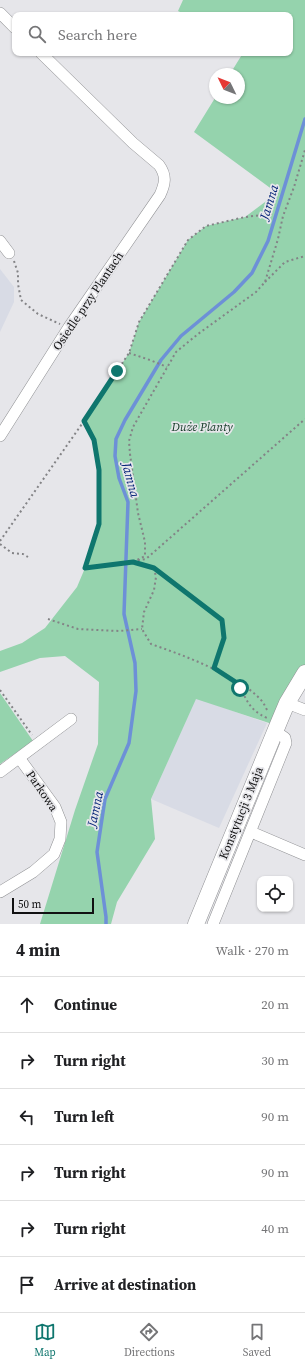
<!DOCTYPE html>
<html lang="en">
<head>
<meta charset="utf-8">
<style>
	:root { --surface:#fff; --page:#f6f6f6; --text:#202124; --muted:#757577; --line:#e0e0e0; --accent:#0f766e }
	body { margin:0; font-family:"Source Serif 4",serif; background:var(--page); color:var(--text) }
	.controls { position:absolute; right:12px; bottom:12px; display:grid; overflow:hidden; border-radius:8px; box-shadow:0 1px 3px #0004 }
	.controls button { width:36px; height:36px; display:grid; place-items:center; padding:0; border:0; border-bottom:1px solid var(--line); background:var(--surface); color:var(--text); font:20px sans-serif }
	.compass { position:absolute; left:209px; top:68px; width:36px; height:36px; border-radius:50%; background:var(--surface); box-shadow:0 1px 3px #0004; rotate:313deg }
	.scale { position:absolute; left:12px; bottom:10px; width:82px; box-sizing:border-box; padding-left:4px; border:2px solid #111112; border-top:0; font-size:11px; line-height:14px; white-space:nowrap; color:#111112; -webkit-text-stroke:3px #e6e6ea; paint-order:stroke }
	.stop { position:absolute; width:12px; height:12px; margin:-9px; border:3px solid #0f766e; border-radius:50%; background:#fff }
	.stop.end { background:#0f766e; border-color:#fff; box-shadow:0 1px 4px #0008 }
	.list { margin:0; padding:0; list-style:none }
	h2 { display:flex; justify-content:space-between; align-items:center; height:52px; margin:0; padding:0 16px; font-size:17px }
	h2 small { font-size:13px; font-weight:400; color:var(--muted) }
	.list li { display:grid; grid-template-columns:26px 1fr auto; gap:12px; align-items:center; box-sizing:border-box; height:56px; padding:0 16px; border-top:1px solid var(--line) }
	.list b { display:block; font-size:15px; white-space:nowrap }
	.list em { font-size:13px; font-style:normal; color:var(--muted) }
	.icon { flex:none; width:22px; height:22px; fill:none; stroke:currentColor; stroke-width:2; stroke-linecap:round; stroke-linejoin:round }
	.map { position:relative; flex:none; width:305px; height:924px; overflow:hidden }
	.search { position:absolute; background:var(--surface); box-shadow:0 1px 3px #0004; left:12px; right:12px; top:12px; height:44px; display:flex; align-items:center; gap:10px; box-sizing:border-box; padding:0 14px; border-radius:8px; color:var(--muted); font-size:15px }
	.sheet { height:388px; background:var(--surface) }
	nav { display:flex; justify-content:space-around; align-items:center; box-sizing:border-box; height:56px; border-top:1px solid var(--line); background:var(--surface); font-size:11px; color:var(--muted) }
	nav a { display:grid; justify-items:center; gap:2px }
	nav .on { color:var(--accent) }
	.map>svg:first-child { display:block }
	.built { fill:#d8dbe5 }
	.green { fill:#95d3ad }
	.lines { fill:none; stroke-linecap:round; stroke-linejoin:round }
	.stream { stroke:#6d90d7; stroke-width:3.5 }
	.street-casing { stroke:#909194; stroke-width:12 }
	.secondary-casing { stroke:#909194; stroke-width:17 }
	.path { stroke:#838386; stroke-width:2; stroke-dasharray:2 3; stroke-linecap:butt }
	.street { stroke:#fff; stroke-width:11 }
	.secondary { stroke:#fff; stroke-width:16 }
	.route { stroke:#0f766e; stroke-width:5 }
	.labels { text-anchor:middle; dominant-baseline:central; stroke-width:3.5; stroke-linejoin:round; paint-order:stroke }
	.street-label { font-size:12px; fill:#111112; stroke:#e6e6ea }
	.park-label { font-size:12px; font-style:italic; fill:#113824; stroke:#e6e6ea }
	.water-label { font-size:13px; font-style:italic; fill:#062578; stroke:#e6e6ea }
</style>
</head>
<body>
<div class="map">
<svg width="305" height="924" viewBox="0 0 305 924">
	<rect width="100%" height="100%" fill="#e6e6ea"/>
	<g class="built">
		<polygon points="0,269 14,287 14,302 0,332"/>
		<polygon points="196,698 267,723 219,828 151,799"/>
	</g>
	<g class="green">
		<polygon points="183,0 305,0 305,665 286,692 272,724 196,699 151,799 155,839 117,902 111,924 40,924 75,810 98,744 99,682 65,656 40,658 0,672 0,651 22,643 45,628 77,587 85,568 99,524 99,470 94,440 84,421 129,353 139,322 188,240 206,226 245,217 277,193 194,132 215,98 239,98 239,74 230,74 243,53 290,53 290,15 186,15 178,11"/>
		<polygon points="0,693 33,741 0,764"/>
	</g>
	<g class="lines">
		<polyline class="stream" points="106,924 106,917 97,852 105,799 129,743 136,691 135,663 124,614 128,502 119,478 115,456 116,439 125,420 161,360 181,336 234,292 252,273 268,241 305,119"/>
		<g class="street-casing">
			<g id="street">
				<polyline points="0,13 15,28"/>
				<polyline points="0,241 9,253"/>
				<path d="M 0,436 L 69,327 L 160,195 C 165,184 167,176 159,165 L 133,143 L 41,53"/>
				<polyline points="287,703 305,710"/>
				<polyline points="0,772 71,719"/>
				<polyline points="251,832 305,855"/>
				<polyline points="0,892 33,872 54,854 60,839 61,822 55,807 20,759"/>
				<polyline points="213,924 286,743 285,738 275,731"/>
			</g>
		</g>
		<g class="secondary-casing">
			<polyline id="secondary" points="196,924 279,722 287,703 305,673"/>
		</g>
		<g class="path">
			<polyline points="14,261 18,273 18,284 21,300 38,314 60,324"/>
			<polyline points="265,282 285,262 305,256"/>
			<polyline points="129,353 150,360 167,367"/>
			<polyline points="85,421 94,440 99,470 99,524 85,568 146,559 305,419"/>
			<polyline points="0,541 84,421 129,353 139,322 188,240 206,226 245,217 272,214"/>
			<polyline points="0,544 12,553 23,554 28,557"/>
			<polyline points="133,562 145,556 145,542 138,513 130,454 129,441 133,427 176,352 198,334 256,292 265,282 278,239 283,216 294,187 305,150"/>
			<polyline points="134,562 154,568 222,620 224,638 214,669"/>
			<path d="M 154,568 L 156,577 L 154,590 L 144,612 L 142,629 L 151,644 C 179,654 205,663 230,678 C 241,684 252,690 260,699 C 264,703 266,708 268,712"/>
			<polyline points="48,619 78,629 119,631 142,629"/>
			<path d="M 237,683 C 247,698 247,709 267,718"/>
			<polyline points="0,690 32,735"/>
		</g>
		<use href="#street" class="street"/>
		<use href="#secondary" class="secondary"/>
	</g>
	<g class="lines">
		<polyline class="route" points="117,371 84,421 94,440 99,470 99,524 85,568 133,562 154,568 222,620 224,638 214,668 234,681 240,688"/>
	</g>
	<g class="labels">
		<g class="street-label">
			<text transform="translate(88 301) rotate(-56)">Osiedle przy Plantach</text>
			<text transform="translate(42 791) rotate(56)">Parkowa</text>
			<text transform="translate(241 813) rotate(-68)">Konstytucji 3 Maja</text>
		</g>
		<g class="park-label">
			<text x="202" y="427">Duże Planty</text>
		</g>
		<g class="water-label">
			<text transform="translate(269 202) rotate(-73)">Jamna</text>
			<text transform="translate(131 480) rotate(75)">Jamna</text>
			<text transform="translate(95 809) rotate(-78)">Jamna</text>
		</g>
	</g>
</svg>
<div class="controls">
<button><svg class="icon" aria-label="locate" viewBox="0 0 24 24"><circle cx="12" cy="12" r="6"/><path d="M12 2v4M12 18v4M2 12h4M18 12h4"/></svg></button>
</div>
<svg class="compass" viewBox="-18 -18 36 36"><path d="M0-13l5 13h-10z" fill="#e53935"/><path d="M0 13l5-13h-10z" fill="#757577"/></svg>
<div class="scale">50 m</div>
<div class="stop" style="left:240px;top:688px"></div>
<div class="stop end" style="left:117px;top:371px"></div>
<div class="search"><svg class="icon" aria-label="search" viewBox="0 0 24 24"><circle cx="10" cy="10" r="6"/><path d="M15 15l6 6"/></svg>Search here</div>
</div>
<section class="sheet">
<h2>4 min<small>Walk · 270 m</small></h2>
<ul class="list">
<li><svg class="icon" aria-label="ahead" viewBox="0 0 24 24"><path d="M12 20V5M6 11l6-6 6 6"/></svg><div><b>Continue</b></div><em>20 m</em></li>
<li><svg class="icon" aria-label="right" viewBox="0 0 24 24"><path d="M7 20v-9h11M14 6l5 5-5 5"/></svg><div><b>Turn right</b></div><em>30 m</em></li>
<li><svg class="icon" aria-label="left" viewBox="0 0 24 24"><path d="M17 20v-9H6M10 6l-5 5 5 5"/></svg><div><b>Turn left</b></div><em>90 m</em></li>
<li><svg class="icon" aria-label="right" viewBox="0 0 24 24"><path d="M7 20v-9h11M14 6l5 5-5 5"/></svg><div><b>Turn right</b></div><em>90 m</em></li>
<li><svg class="icon" aria-label="right" viewBox="0 0 24 24"><path d="M7 20v-9h11M14 6l5 5-5 5"/></svg><div><b>Turn right</b></div><em>40 m</em></li>
<li><svg class="icon" aria-label="arrive" viewBox="0 0 24 24"><path d="M6 21V4h12l-3 4 3 4H6"/></svg><div><b>Arrive at destination</b></div></li>
</ul>
</section>
<nav>
<a class="on"><svg class="icon" aria-label="map" viewBox="0 0 24 24"><path d="M3 6l6-2 6 2 6-2v14l-6 2-6-2-6 2zM9 4v14M15 6v14"/></svg>Map</a>
<a><svg class="icon" aria-label="directions" viewBox="0 0 24 24"><path d="M12 3l9 9-9 9-9-9zM9 14v-3h6M13 9l2 2-2 2"/></svg>Directions</a>
<a><svg class="icon" aria-label="saved" viewBox="0 0 24 24"><path d="M7 4h10v16l-5-4-5 4z"/></svg>Saved</a>
</nav>
</body>
</html>
